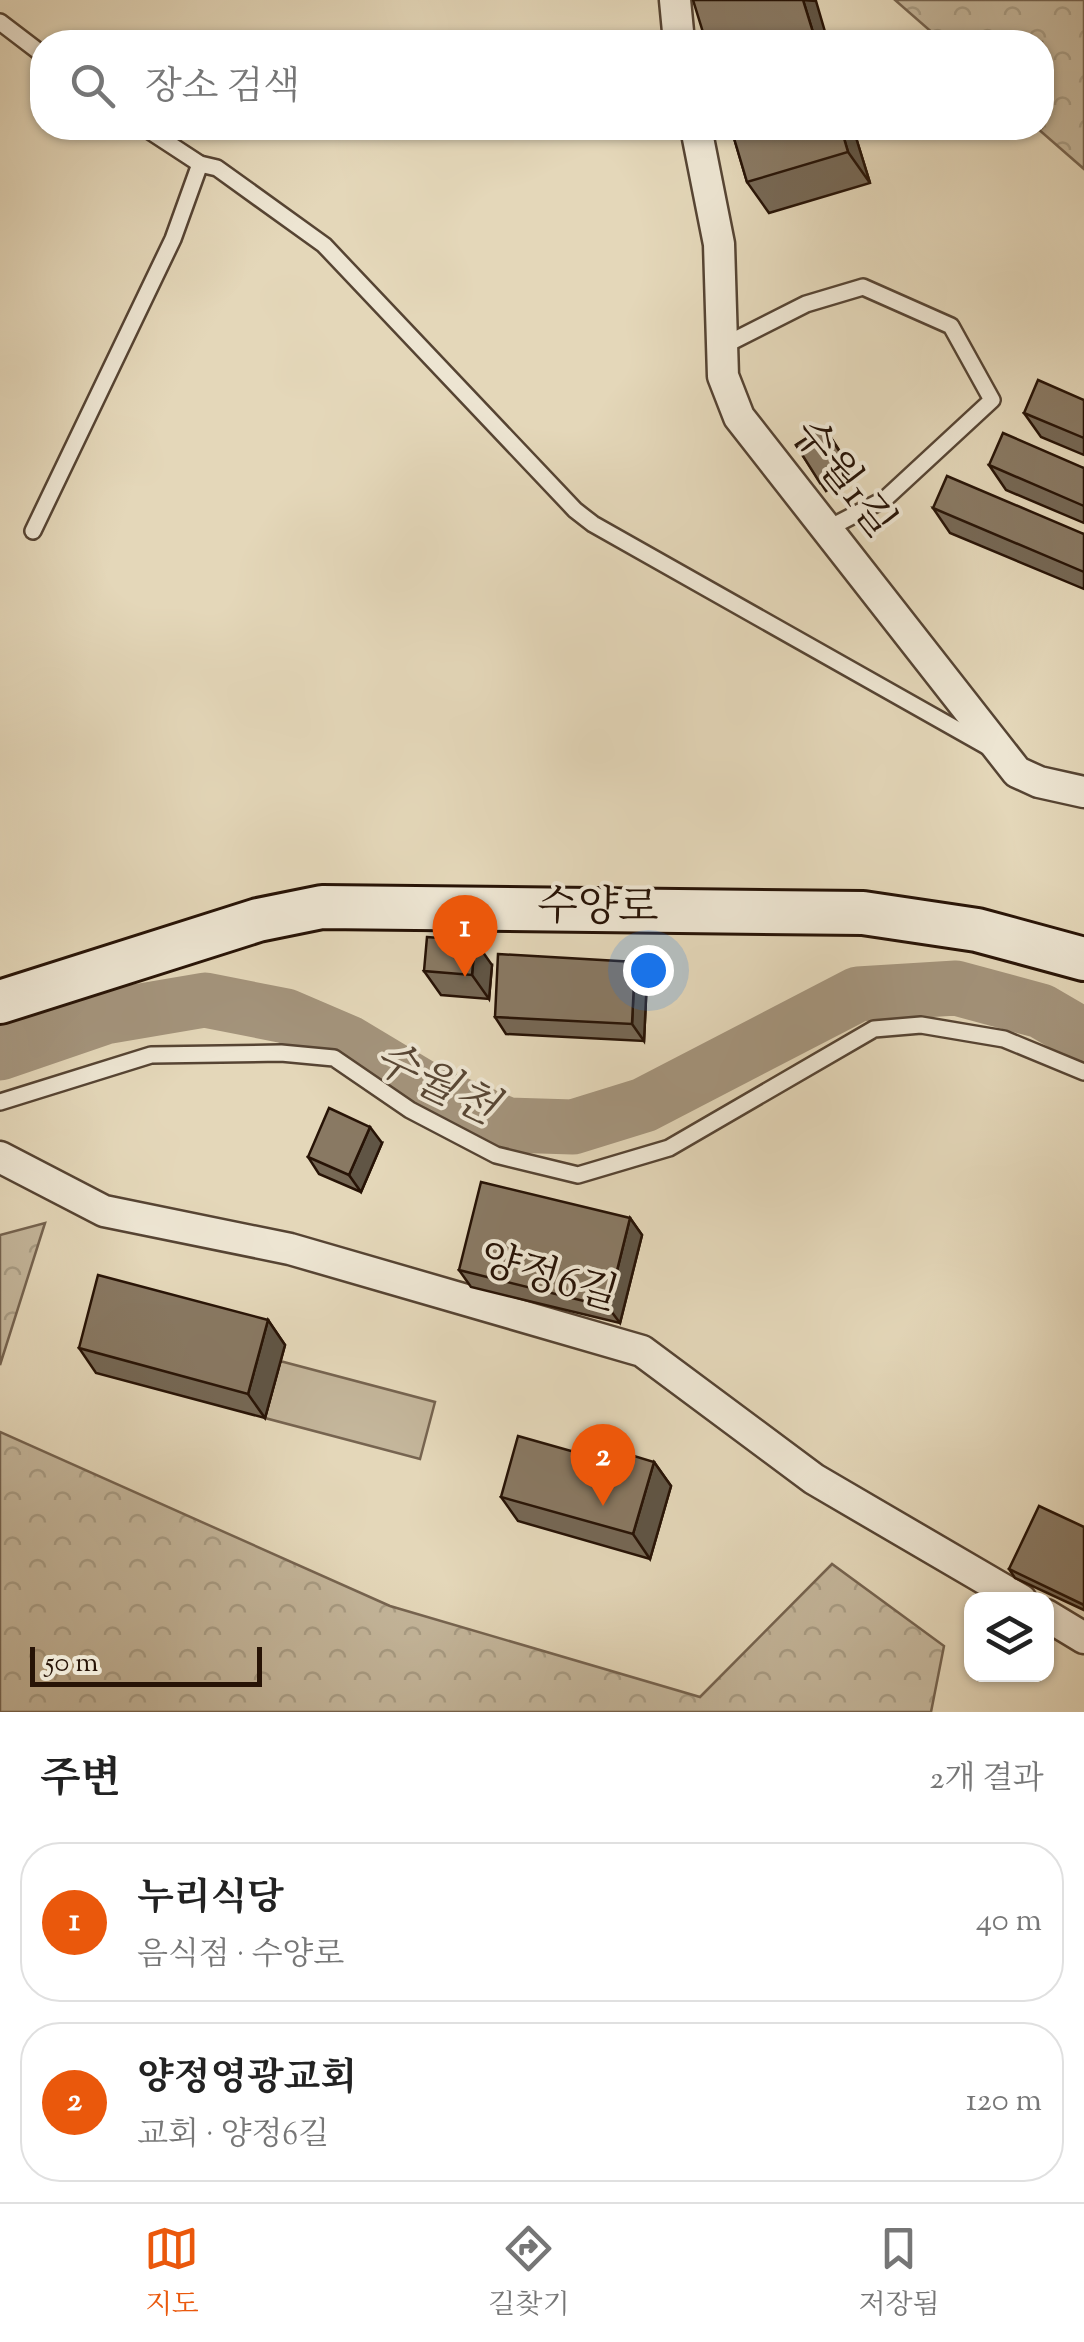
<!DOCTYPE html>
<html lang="ko">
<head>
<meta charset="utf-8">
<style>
	:root { --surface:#fff; --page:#f6f6f6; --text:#222; --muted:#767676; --line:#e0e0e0; --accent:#ea580c }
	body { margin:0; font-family:"Sorts Mill Goudy","Noto Serif KR",serif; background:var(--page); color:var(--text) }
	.controls { position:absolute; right:30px; bottom:30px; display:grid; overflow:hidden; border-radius:20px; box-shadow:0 2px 8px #0004 }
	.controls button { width:90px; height:90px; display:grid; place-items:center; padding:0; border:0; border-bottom:2px solid var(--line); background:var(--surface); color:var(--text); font:50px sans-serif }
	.scale { position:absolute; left:30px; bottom:25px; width:232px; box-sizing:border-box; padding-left:10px; border:5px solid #271306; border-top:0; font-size:28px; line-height:35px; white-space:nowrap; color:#271306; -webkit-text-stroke:8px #ede5d2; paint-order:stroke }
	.you { position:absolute; left:648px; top:970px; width:35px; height:35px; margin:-25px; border:8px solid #fff; border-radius:50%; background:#1a73e8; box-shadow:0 0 0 15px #1a73e833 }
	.badge { display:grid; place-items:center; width:65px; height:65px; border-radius:50%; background:var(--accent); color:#fff; font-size:32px; font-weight:700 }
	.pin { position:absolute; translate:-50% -82px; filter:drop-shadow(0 2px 5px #0008) }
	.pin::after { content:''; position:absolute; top:52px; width:35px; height:30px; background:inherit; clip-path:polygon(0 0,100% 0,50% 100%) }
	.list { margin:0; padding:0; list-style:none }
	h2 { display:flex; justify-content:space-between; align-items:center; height:130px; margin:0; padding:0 40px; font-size:42px }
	h2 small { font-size:32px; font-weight:400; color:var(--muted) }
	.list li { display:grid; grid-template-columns:65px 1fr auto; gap:30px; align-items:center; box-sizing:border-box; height:160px; margin:0 20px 20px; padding:0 20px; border:2px solid var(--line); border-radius:40px }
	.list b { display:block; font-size:38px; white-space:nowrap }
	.list p { margin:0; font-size:32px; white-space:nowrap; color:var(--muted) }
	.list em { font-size:32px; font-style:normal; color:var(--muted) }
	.icon { flex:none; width:55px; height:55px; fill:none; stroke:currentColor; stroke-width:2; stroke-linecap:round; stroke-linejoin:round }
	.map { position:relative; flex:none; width:1084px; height:1712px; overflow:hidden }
	.search { position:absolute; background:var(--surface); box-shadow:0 2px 8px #0004; left:30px; right:30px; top:30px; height:110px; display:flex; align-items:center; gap:25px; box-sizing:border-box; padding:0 35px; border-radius:40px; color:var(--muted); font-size:38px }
	.sheet { height:490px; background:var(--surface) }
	nav { display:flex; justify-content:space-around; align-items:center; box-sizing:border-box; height:140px; border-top:2px solid var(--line); background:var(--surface); font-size:28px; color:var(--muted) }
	nav a { display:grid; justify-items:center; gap:5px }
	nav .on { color:var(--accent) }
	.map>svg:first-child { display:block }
	.forest { fill:url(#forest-crowns); stroke:#766450; stroke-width:2.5 }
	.green { fill:#c4b69b; stroke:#766450; stroke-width:2.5 }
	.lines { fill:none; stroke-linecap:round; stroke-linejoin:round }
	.river { stroke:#a4947c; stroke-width:55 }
	.lane-casing { stroke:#564433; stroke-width:20 }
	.street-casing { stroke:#564433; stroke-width:35 }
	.secondary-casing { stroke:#271306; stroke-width:48 }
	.lane { stroke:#ede5d2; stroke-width:15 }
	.street { stroke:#ede5d2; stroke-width:30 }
	.secondary { stroke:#ede5d2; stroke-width:42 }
	.wall { fill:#766855; stroke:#271306; stroke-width:2.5 }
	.shaded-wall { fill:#605545; stroke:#271306; stroke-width:2.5 }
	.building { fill:#897963; stroke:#271306; stroke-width:2.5 }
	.labels { text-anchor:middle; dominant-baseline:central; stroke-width:8; stroke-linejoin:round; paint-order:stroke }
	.street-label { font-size:42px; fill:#271306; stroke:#ede5d2 }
	.water-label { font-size:45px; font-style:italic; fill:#594735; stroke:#ede5d2 }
</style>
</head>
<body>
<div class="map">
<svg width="1084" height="1712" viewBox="0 0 1084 1712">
	<defs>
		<pattern id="forest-crowns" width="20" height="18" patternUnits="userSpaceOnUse" patternTransform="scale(2.5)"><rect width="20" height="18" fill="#c4b69b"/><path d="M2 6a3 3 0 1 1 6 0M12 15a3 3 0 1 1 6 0" fill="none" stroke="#a89c84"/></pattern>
	</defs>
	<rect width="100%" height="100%" fill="#e4d7b9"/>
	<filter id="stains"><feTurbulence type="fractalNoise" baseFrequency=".002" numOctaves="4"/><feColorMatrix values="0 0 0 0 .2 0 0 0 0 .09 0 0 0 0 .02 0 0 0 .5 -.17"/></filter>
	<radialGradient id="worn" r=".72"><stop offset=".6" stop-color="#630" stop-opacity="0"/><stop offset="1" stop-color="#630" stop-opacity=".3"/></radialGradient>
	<g class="forest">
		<polygon points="895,0 1084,0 1084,169 1037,128 1042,128 1042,42 943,42"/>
		<polygon points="45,1223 0,1365 0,1235"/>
		<polygon points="0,1432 390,1606 700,1697 832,1564 944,1646 931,1712 0,1712"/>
	</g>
	<polygon class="green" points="280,1361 435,1402 420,1459 265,1418"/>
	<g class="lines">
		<polyline class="river" points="0,1053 105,1017 205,1000 286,1016 349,1043 434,1094 508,1125 573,1127 644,1105 858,994 956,988 1041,1011 1084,1036"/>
		<g class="lane-casing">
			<g id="lane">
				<polyline points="0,22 42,54"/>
				<polyline points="145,128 200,164 217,168 324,245 575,510 593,524 988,747"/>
				<polyline points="721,347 806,304 863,287 951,326 992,400 885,499 827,529"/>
				<polyline points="33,531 173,239 200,164"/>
				<polyline points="0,1102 151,1055 281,1053 334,1058 410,1110 496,1155 578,1175 669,1148 874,1029 921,1025 1004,1039 1084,1072"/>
			</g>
		</g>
		<g class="street-casing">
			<g id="street">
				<polyline points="675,0 679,42"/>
				<polyline points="696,128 719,244 723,376 739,417 1017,772 1039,782 1084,792"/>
				<polyline points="0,1157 104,1211 290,1249 642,1351 814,1479 1021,1600"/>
				<polyline points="1046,1615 1084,1638"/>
			</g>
		</g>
		<g class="secondary-casing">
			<polyline id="secondary" points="0,1002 258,920 322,907 863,913 977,930 1084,959"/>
		</g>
		<use href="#lane" class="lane"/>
		<use href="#street" class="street"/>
		<use href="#secondary" class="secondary"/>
	</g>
	<g class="wall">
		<polygon points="731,128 853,128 870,183 769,213 747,182"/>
		<polygon points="1084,400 1084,455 1041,437 1024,413"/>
		<polygon points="824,427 854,473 826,491 796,445"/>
		<polygon points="989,465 1084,468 1084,523 1006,490"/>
		<polygon points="933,508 1084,534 1084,589 950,533"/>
		<polygon points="492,965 489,999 441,995 424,971"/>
		<polygon points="647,978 644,1041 506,1034 495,1017"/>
		<polygon points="382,1143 361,1192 319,1174 308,1157"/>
		<polygon points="630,1218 642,1235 620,1323 471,1287 459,1270"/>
		<polygon points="268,1320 285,1345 265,1418 96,1373 79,1348"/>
		<polygon points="654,1462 671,1486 650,1559 518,1521 501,1497 617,1464"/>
		<polygon points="1084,1527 1084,1610 1015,1578 1009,1569"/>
	</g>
	<g class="shaded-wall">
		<polygon points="803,0 816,1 828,42 816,42"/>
		<polygon points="841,128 853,128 870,183 848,152"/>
		<polygon points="475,941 492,965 489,999 472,975"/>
		<polygon points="635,962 647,978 644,1041 632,1024"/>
		<polygon points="370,1127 382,1143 361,1192 349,1175"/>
		<polygon points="630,1218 642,1235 620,1323 608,1307"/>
		<polygon points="268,1320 285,1345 265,1418 248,1394"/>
		<polygon points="654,1462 671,1486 650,1559 633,1534"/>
	</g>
	<g class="building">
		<polygon points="693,0 803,0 816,42 706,42"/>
		<polygon points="731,128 841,128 848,152 747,182"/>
		<polygon points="1038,380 1084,400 1084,438 1024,413"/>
		<polygon points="824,427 848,465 820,483 796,445"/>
		<polygon points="1003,433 1084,468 1084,506 989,465"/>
		<polygon points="947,476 1084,534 1084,572 933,508"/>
		<polygon points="427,937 475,941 472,975 424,971"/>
		<polygon points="498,954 635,962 632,1024 495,1017"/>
		<polygon points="329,1108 370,1127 349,1175 308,1157"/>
		<polygon points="481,1182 630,1218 608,1307 459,1270"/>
		<polygon points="98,1275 268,1320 248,1394 79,1348"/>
		<polygon points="518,1436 617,1464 621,1452 654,1462 633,1534 501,1497"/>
		<polygon points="1039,1506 1084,1527 1084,1605 1009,1569"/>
	</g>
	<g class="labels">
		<g class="street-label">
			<text transform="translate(842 480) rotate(52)">수월1길</text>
			<text transform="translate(598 910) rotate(1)">수양로</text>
			<text transform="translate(548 1280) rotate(16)">양정6길</text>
		</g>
		<g class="water-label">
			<text transform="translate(434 1086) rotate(26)">수월천</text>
		</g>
	</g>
	<rect width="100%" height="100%" filter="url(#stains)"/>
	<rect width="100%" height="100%" fill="url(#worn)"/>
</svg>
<div class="controls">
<button><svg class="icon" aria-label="layers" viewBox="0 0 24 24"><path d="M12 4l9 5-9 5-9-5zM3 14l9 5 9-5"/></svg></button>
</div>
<div class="scale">50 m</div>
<div class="you"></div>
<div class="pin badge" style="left:465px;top:977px">1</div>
<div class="pin badge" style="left:603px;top:1506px">2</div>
<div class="search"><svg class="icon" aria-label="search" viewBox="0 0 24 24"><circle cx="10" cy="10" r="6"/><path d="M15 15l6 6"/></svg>장소 검색</div>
</div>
<section class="sheet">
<h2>주변<small>2개 결과</small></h2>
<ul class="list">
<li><span class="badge">1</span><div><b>누리식당</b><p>음식점 · 수양로</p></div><em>40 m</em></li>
<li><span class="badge">2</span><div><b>양정영광교회</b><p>교회 · 양정6길</p></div><em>120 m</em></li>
</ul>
</section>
<nav>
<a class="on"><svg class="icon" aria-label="map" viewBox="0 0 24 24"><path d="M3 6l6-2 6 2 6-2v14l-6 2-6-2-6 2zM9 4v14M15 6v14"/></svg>지도</a>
<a><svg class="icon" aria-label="directions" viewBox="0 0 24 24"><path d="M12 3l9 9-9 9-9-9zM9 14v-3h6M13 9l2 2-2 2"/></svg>길찾기</a>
<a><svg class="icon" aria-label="saved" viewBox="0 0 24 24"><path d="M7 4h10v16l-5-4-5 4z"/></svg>저장됨</a>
</nav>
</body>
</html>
